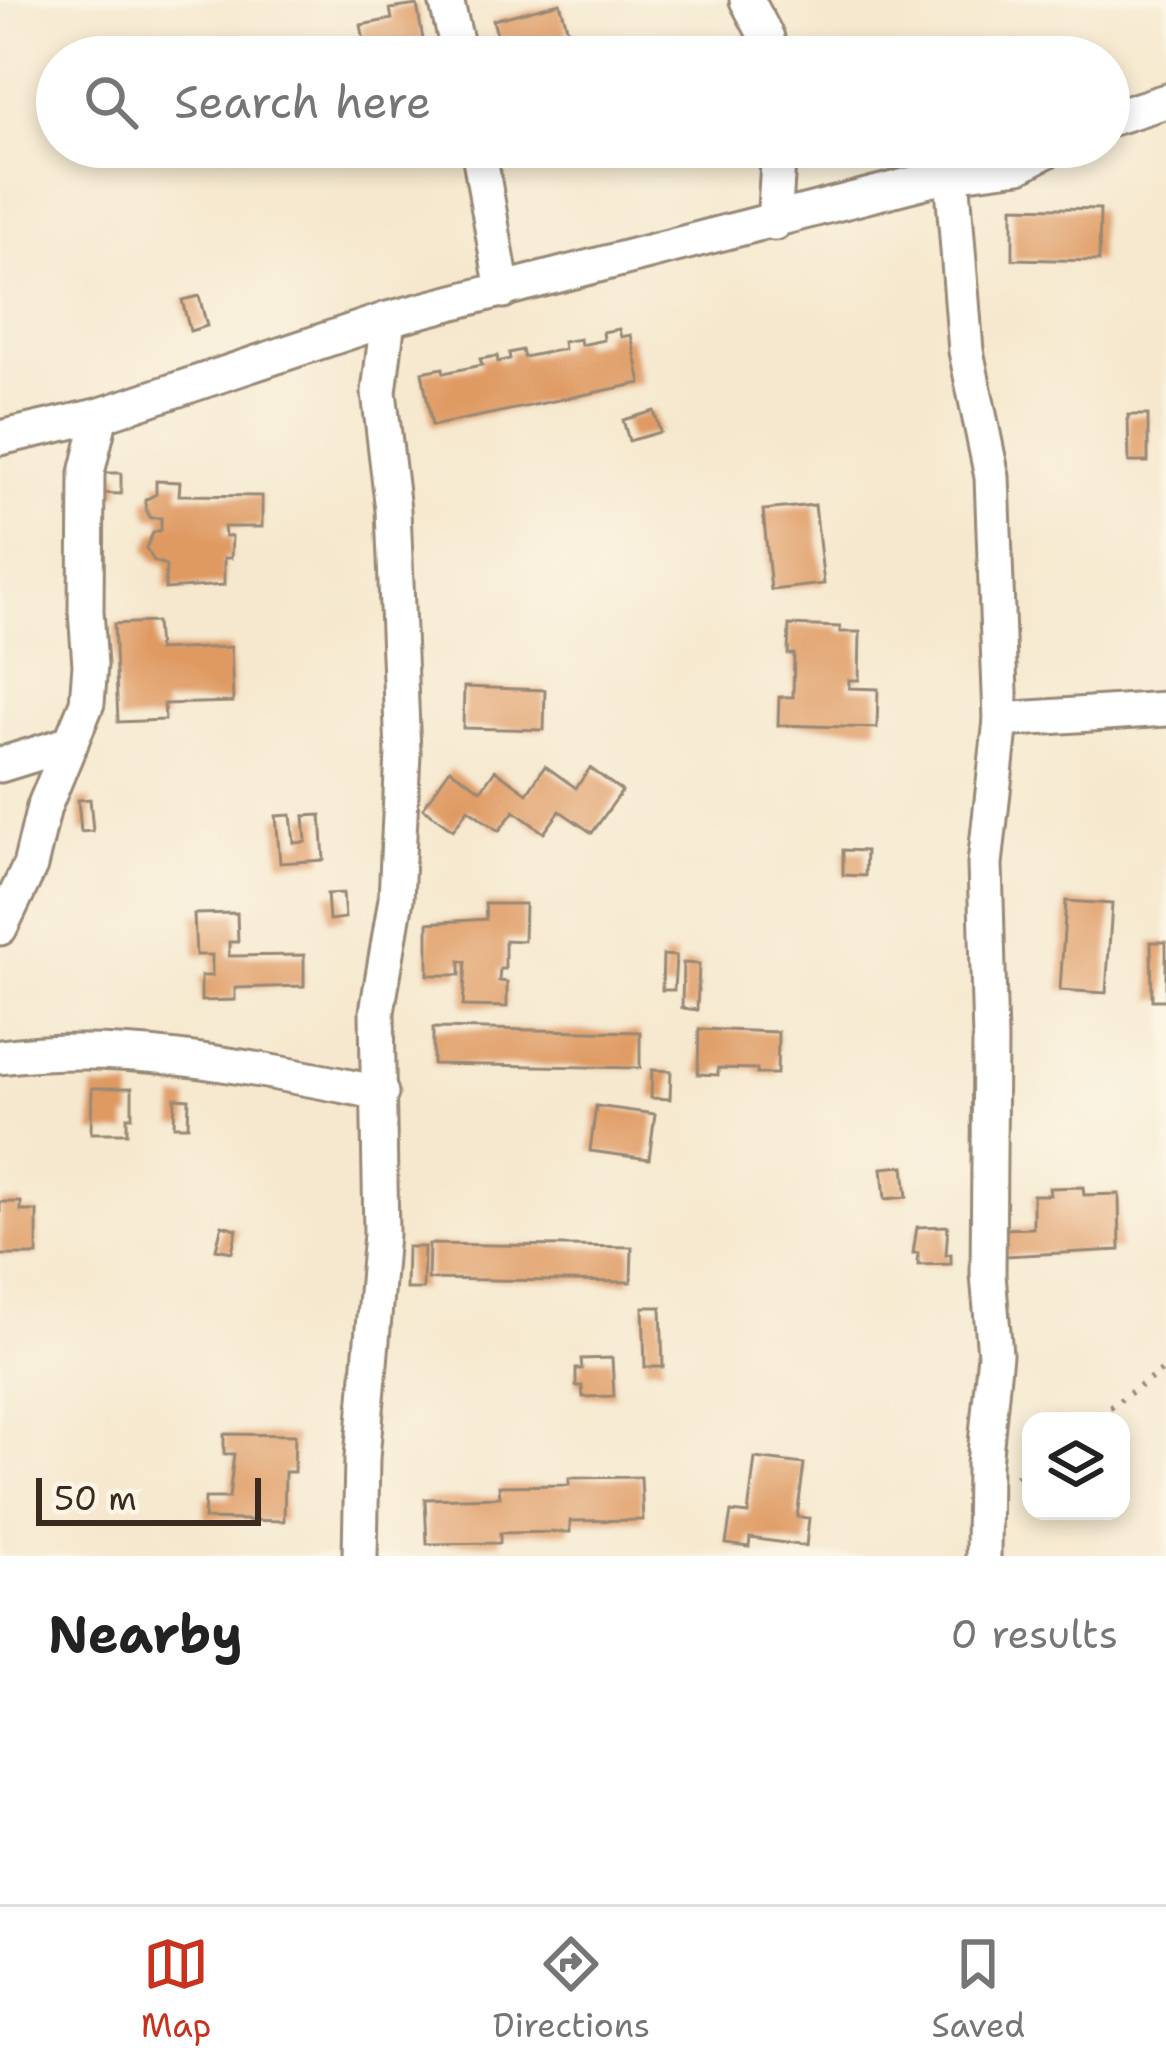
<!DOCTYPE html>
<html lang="en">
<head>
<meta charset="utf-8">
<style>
	:root { --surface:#fff; --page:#f2f2f2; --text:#222; --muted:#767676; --line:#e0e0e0; --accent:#c8321e }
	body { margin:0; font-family:"Shantell Sans",sans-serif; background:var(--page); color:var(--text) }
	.controls { position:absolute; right:36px; bottom:36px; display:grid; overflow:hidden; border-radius:24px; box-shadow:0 6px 18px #0003 }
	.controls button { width:108px; height:108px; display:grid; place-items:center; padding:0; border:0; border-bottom:3px solid var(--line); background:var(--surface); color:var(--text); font:60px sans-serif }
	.scale { position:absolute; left:36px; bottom:30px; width:225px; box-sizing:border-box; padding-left:12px; border:6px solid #3b2a1e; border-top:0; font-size:33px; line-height:42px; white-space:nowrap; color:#3b2a1e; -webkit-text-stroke:9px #fcf5e5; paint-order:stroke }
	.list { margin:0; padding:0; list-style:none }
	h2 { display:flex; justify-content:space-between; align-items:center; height:156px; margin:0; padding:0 48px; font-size:51px }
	h2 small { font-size:39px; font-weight:400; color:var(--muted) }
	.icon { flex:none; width:66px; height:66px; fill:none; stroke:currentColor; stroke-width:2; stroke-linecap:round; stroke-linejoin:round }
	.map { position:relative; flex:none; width:1166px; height:1556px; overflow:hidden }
	.search { position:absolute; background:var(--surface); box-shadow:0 6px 18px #0003; left:36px; right:36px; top:36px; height:132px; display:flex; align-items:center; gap:30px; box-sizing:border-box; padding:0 42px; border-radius:66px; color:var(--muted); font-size:45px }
	.sheet { height:348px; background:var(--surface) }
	nav { display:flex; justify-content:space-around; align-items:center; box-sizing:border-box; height:168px; border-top:3px solid var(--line); background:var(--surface); font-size:33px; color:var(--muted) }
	nav a { display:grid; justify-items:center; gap:6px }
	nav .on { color:var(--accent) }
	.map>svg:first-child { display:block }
	.building { fill:#df9a62 }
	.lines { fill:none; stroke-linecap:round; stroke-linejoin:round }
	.minor-casing { stroke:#988976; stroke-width:39 }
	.path { stroke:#988976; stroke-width:6; stroke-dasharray:3 9; stroke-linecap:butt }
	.minor { stroke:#fff; stroke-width:33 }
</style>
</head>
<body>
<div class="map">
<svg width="1166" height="1556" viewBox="0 0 1166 1556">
	<rect width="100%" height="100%" fill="#fcf5e5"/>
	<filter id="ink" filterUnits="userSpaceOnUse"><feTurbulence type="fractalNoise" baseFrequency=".00833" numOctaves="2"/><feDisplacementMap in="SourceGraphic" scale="24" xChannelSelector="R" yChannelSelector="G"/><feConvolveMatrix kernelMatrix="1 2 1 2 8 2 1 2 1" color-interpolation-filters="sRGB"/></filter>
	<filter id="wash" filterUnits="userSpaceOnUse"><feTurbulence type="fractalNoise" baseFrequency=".004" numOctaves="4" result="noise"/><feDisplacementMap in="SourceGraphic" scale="48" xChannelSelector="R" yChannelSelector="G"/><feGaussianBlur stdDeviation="2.7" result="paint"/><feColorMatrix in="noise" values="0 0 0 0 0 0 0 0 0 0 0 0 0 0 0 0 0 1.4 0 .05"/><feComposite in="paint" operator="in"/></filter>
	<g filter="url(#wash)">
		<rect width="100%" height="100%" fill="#f5e8ce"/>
		<g id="blocks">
			<g class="building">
				<polygon points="560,3 573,48 540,57 503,57 493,20"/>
				<polygon points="417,5 426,57 367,57 361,25 392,19 390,9"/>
				<polygon points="1013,207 1100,209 1099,261 1013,259"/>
				<polygon points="199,296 207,326 190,331 182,300"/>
				<polygon points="619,329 621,337 631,335 641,383 432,426 422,372 443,368 444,373 482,365 480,359 497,356 498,362 510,359 509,353 522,350 524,357 564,349 563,342 580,339 581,345 604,340 603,332"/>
				<polygon points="654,411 660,432 629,441 623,420"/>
				<polygon points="1128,415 1148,415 1148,462 1129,462"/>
				<polygon points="94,473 121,473 121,494 94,493"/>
				<polygon points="156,481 180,482 179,495 262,496 262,527 224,527 225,536 232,536 231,558 224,558 224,585 165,589 166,565 154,561 146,548 153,533 161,530 161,518 150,518 146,510 145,500 156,494"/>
				<polygon points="815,505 824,584 771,590 763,510"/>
				<polygon points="156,622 158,650 231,647 233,702 164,704 165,720 118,722 114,624"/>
				<polygon points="789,625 840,627 840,632 860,632 859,680 849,680 849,688 878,689 877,728 778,725 779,697 793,697 794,654 788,654"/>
				<polygon points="464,687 545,690 544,730 463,728"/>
				<polygon points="545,766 576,788 590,768 622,791 592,833 560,811 544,833 514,811 499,831 468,809 453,830 423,808 450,769 481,790 495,770 527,793"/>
				<polygon points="90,799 93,831 81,832 78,800"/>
				<polygon points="291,815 294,843 306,842 304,816 321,815 324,860 280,863 276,816"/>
				<polygon points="843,850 866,851 865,876 843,875"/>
				<polygon points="343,893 345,918 329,920 327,894"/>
				<polygon points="1066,901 1112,904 1106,993 1060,990"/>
				<polygon points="485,904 525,904 524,941 505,940 505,969 500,969 499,981 507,982 507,1007 463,1006 466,962 460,961 460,975 428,975 428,923 486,919"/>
				<polygon points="237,913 238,942 229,942 229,956 304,955 304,986 235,988 235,1000 201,1001 201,976 212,976 212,955 196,955 194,914"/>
				<polygon points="1151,942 1166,942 1166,1000 1152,1000"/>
				<polygon points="663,955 676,956 674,990 662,990"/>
				<polygon points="683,963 699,964 697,1010 682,1008"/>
				<polygon points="433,1028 640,1032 640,1068 433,1064"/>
				<polygon points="699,1029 778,1032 777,1074 757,1074 757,1069 718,1068 718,1075 698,1074"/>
				<polygon points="652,1070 671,1071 670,1099 651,1098"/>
				<polygon points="92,1088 132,1088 132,1117 127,1117 127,1133 91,1133"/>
				<polygon points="175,1098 189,1099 188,1126 174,1126"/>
				<polygon points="596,1106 655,1114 649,1159 590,1151"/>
				<polygon points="904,1166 907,1197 885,1199 882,1168"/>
				<polygon points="1083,1187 1084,1195 1119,1194 1120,1250 1005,1256 1004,1229 1033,1228 1033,1195 1050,1195 1049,1188"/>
				<polygon points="0,1202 21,1202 21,1211 37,1211 37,1255 0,1255"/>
				<polygon points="222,1225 237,1229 232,1252 216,1249"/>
				<polygon points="948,1226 946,1255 951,1254 951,1264 918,1265 918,1253 913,1253 917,1227"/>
				<polygon points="429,1244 632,1247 631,1282 428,1279"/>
				<polygon points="407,1247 424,1247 423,1289 406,1289"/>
				<polygon points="643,1307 661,1307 663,1367 645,1367"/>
				<polygon points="612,1358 614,1396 583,1397 582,1386 576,1386 576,1369 582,1369 581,1359"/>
				<polygon points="224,1434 295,1435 294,1472 285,1472 284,1521 204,1519 205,1498 229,1498 234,1454 224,1454"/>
				<polygon points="755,1458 804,1464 797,1517 809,1518 806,1546 750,1538 749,1547 726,1544 731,1512 748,1514"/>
				<polygon points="641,1477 643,1520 570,1521 570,1532 500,1533 500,1543 427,1544 425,1499 500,1497 499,1486 569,1485 569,1478"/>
			</g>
		</g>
	</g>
	<g filter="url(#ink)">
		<use href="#blocks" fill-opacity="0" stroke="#988976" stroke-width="3"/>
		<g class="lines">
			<g class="minor-casing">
				<g id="minor">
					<polyline points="446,0 460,57"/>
					<polyline points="747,0 767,38 770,57"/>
					<polyline points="1109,119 1166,101"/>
					<polyline points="478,147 503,291"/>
					<polyline points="952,174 1020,165 1053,147"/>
					<polyline points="774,223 779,147"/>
					<polyline points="0,438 101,415 388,319 952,174 966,351 992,477 1001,720 1166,709"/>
					<polyline points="0,765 71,743"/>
					<polyline points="0,928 30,866 44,807 87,703 90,665 86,611 87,473 101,415"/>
					<path d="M 0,1057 C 127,1040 257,1069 381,1093"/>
					<polyline points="360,1556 362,1458 381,1234 377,1012 396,899 403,753 393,510 379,392 388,319"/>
					<polyline points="983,1556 984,1464 995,1354 988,1275 990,1040 985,864 1001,720"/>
				</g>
			</g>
			<g class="path">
				<polyline points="1090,1421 1166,1368"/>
				<polyline points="1016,1477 1031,1463"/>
			</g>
			<use href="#minor" class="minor"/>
		</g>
	</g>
</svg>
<div class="controls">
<button><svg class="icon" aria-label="layers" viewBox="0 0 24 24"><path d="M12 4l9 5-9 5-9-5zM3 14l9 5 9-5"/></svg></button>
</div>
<div class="scale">50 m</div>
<div class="search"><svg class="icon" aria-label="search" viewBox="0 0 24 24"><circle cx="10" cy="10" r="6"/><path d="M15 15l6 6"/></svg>Search here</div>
</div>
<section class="sheet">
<h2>Nearby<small>0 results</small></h2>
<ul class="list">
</ul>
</section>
<nav>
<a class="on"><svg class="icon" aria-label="map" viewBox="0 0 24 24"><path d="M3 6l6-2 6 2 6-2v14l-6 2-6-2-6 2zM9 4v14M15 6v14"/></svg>Map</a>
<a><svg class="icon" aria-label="directions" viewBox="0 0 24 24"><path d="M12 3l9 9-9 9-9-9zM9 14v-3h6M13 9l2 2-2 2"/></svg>Directions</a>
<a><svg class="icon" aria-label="saved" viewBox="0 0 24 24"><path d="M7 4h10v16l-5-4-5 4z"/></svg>Saved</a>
</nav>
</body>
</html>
